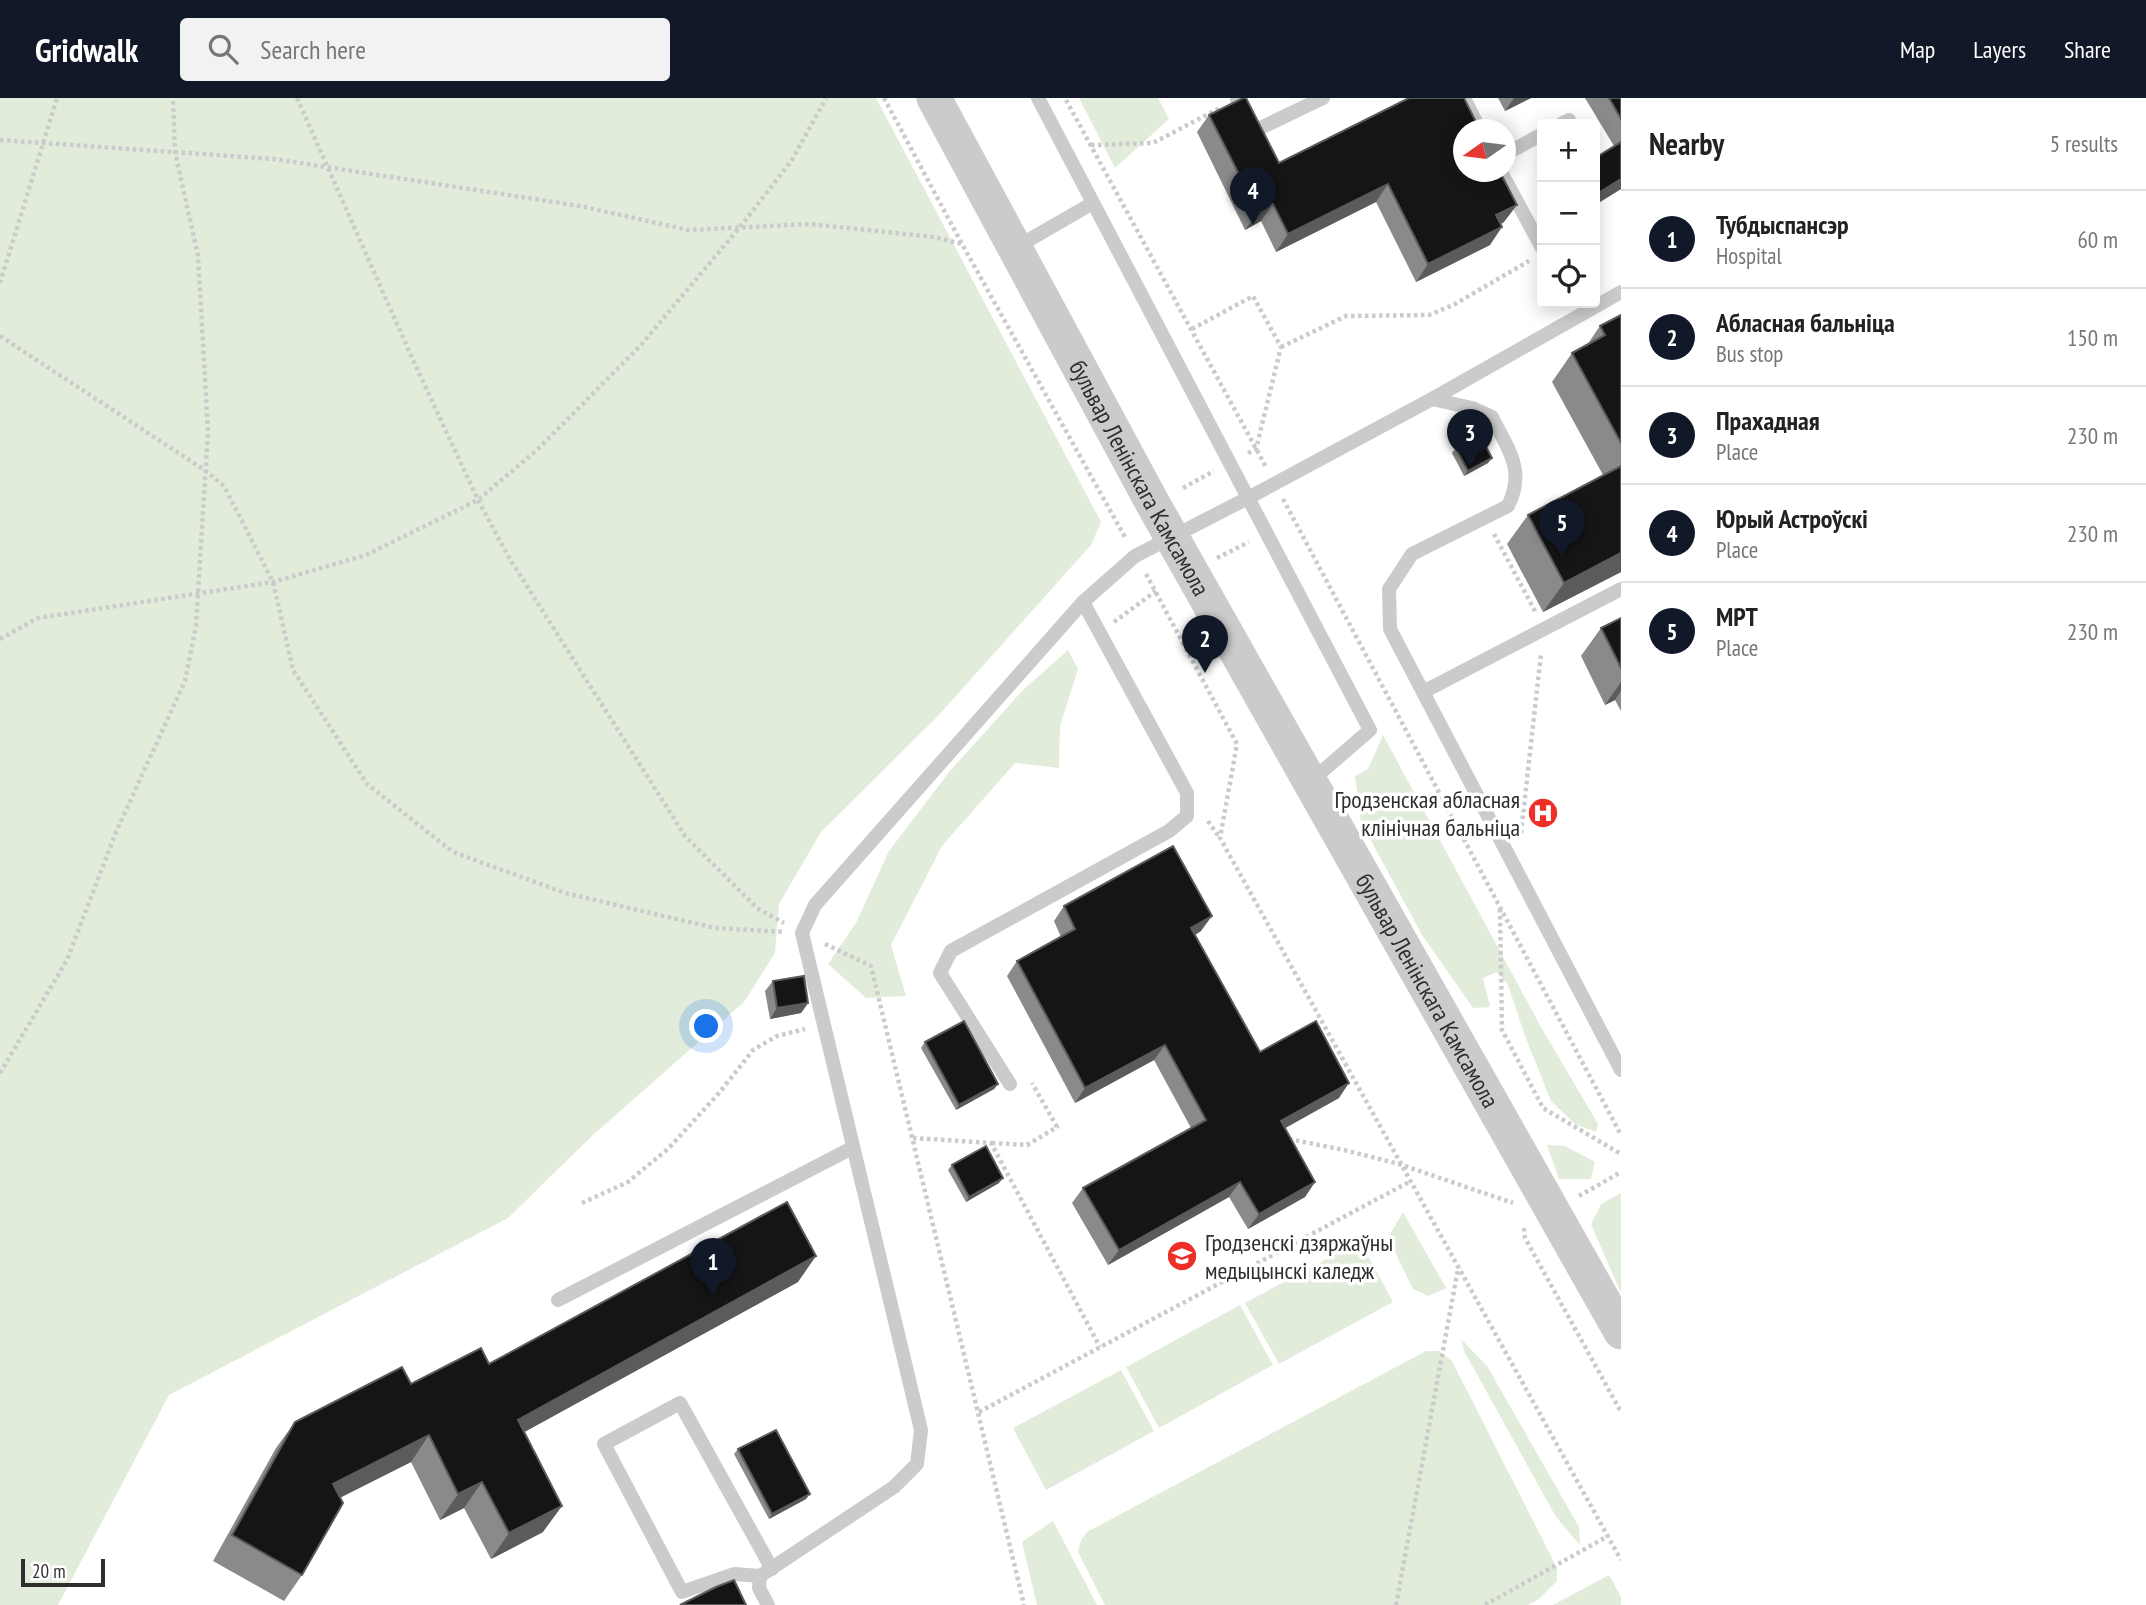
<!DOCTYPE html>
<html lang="en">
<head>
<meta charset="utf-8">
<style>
	:root { --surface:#fff; --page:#f2f2f2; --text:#222; --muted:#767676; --line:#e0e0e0; --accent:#111827 }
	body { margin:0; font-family:"PT Sans Narrow",sans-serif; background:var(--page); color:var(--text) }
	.controls { position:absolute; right:21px; top:21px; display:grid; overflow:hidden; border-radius:7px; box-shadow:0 4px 18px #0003 }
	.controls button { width:63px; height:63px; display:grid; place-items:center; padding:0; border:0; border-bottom:2px solid var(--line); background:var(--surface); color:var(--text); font:35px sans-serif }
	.compass { position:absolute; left:1453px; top:21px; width:63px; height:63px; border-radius:50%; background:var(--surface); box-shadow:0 4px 18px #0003; rotate:256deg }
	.scale { position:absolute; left:21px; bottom:18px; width:84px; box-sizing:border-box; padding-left:7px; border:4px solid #2e2e2e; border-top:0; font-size:19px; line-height:24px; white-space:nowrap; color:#2e2e2e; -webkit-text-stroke:5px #fff; paint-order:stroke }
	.you { position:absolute; left:707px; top:929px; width:24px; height:24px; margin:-18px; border:5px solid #fff; border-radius:50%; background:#1a73e8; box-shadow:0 0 0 10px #1a73e833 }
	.badge { display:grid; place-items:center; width:46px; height:46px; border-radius:50%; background:var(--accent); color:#fff; font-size:23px; font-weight:700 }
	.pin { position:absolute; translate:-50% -58px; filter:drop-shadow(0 2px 4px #0008) }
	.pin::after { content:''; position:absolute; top:37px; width:24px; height:21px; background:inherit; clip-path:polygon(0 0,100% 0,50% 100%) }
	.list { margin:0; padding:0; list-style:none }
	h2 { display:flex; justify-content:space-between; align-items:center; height:91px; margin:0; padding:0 28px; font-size:30px }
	h2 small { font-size:23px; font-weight:400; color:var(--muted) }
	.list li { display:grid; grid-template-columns:46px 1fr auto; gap:21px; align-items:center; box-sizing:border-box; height:98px; padding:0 28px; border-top:2px solid var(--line) }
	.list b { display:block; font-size:26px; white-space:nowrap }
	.list p { margin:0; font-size:23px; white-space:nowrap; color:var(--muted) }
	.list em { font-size:23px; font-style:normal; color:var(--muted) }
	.icon { flex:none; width:38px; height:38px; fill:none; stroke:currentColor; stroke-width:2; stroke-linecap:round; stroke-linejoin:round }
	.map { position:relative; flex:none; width:1621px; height:1507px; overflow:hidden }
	header { display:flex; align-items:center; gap:42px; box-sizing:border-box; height:98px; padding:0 35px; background:var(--accent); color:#fff }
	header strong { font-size:33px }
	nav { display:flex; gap:38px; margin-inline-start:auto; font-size:24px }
	.search { width:490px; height:63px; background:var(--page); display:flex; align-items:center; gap:18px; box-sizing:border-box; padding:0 24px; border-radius:7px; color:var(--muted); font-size:26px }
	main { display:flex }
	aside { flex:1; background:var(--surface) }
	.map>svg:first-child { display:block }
	.green { fill:#e2ecdb }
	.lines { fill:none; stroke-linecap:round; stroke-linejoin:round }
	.path { stroke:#cbcbcb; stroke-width:4.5; stroke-dasharray:3.5 3.5; stroke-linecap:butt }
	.service { stroke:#cbcbcb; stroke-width:14 }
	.tertiary { stroke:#cbcbcb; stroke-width:35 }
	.wall { fill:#8a8a8a }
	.shaded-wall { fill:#5b5b5b }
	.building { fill:#151515; stroke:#5b5b5b; stroke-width:2 }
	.labels { text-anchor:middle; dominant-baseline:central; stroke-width:7; stroke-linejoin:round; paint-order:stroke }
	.street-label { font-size:24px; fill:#2e2e2e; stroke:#fff }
	.poi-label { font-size:24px; fill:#2e2e2e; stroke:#fff; text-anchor:end }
</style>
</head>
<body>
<header>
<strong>Gridwalk</strong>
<div class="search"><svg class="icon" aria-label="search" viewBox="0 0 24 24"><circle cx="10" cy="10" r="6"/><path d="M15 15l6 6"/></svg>Search here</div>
<nav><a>Map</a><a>Layers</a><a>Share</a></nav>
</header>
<main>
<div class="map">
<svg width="1621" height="1507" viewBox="0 0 1621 1507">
	<rect width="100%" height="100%" fill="#fff"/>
	<g class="green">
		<polygon points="0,0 876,0 1101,424 1091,447 937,619 821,734 779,806 775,855 744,904 593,1037 508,1120 169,1297 58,1507 0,1507"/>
		<polygon points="1079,0 1158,0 1169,21 1115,70"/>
		<polygon points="1068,552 1078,571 1060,628 1059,670 1015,665 942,748 891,847 906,898 866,900 828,866 856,825 889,753 950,673 1022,593"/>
		<polygon points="1383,637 1541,929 1598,1026 1596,1034 1575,1026 1551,1003 1525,938 1508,887 1497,874 1483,880 1490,909 1473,910 1422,837 1361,724 1355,678 1368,671"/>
		<polygon points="1547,1047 1565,1048 1595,1064 1591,1081 1559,1081"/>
		<polygon points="1621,1095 1621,1195 1591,1126 1601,1106"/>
		<polygon points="1403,1114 1446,1190 1428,1198 1413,1191 1388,1140"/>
		<polygon points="1360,1143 1393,1204 1279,1266 1245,1205"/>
		<polygon points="1240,1207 1273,1267 1159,1330 1126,1269"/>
		<polygon points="1461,1241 1487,1268 1579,1429 1580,1447 1556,1419 1464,1253"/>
		<polygon points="1426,1253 1439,1253 1452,1263 1557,1470 1557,1483 1539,1501 1528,1507 1105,1507 1078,1454 1081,1442 1087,1434"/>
		<polygon points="1121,1272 1154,1333 1046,1392 1013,1330"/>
		<polygon points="1053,1423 1097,1507 1037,1507 1022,1444"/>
		<polygon points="1609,1477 1621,1499 1621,1507 1553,1507"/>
	</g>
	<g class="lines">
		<g class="path">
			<polyline points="297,0 413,262 478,402 508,458 685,738 757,810 784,825"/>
			<polyline points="884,0 962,146 1126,441"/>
			<polyline points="1066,2 1266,369"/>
			<polyline points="0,42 274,61 580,108 688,132 810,126 934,139 962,146"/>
			<polyline points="1091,47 1153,45 1220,10"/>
			<polyline points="0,185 57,0"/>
			<polyline points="1192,231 1253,198 1281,249 1256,351 1246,356"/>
			<polyline points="0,238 206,373 224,388 273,484 293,572 367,686 453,754 565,795 715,830 785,834"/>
			<polyline points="1281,249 1346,218 1429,217 1455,206 1529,163"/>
			<polyline points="1183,390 1214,373"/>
			<polyline points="1283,401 1621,1037"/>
			<polyline points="1494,436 1536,515"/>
			<polyline points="1217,460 1249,444"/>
			<polyline points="1146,476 1237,646 1220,740 1621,1462"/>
			<polyline points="1114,524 1156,493"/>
			<polyline points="0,541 38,520 273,484 366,457 478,402 538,351 640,248 740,129 792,62 826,0"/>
			<polyline points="1208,723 1219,739"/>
			<polyline points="1521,735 1541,556"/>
			<polyline points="1500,811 1502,932 1543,1010 1621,1056"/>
			<polyline points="825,846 871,868 1024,1507"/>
			<polyline points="0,975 67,862 116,734 185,583 196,528 208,333 198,158 175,54 173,0"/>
			<polyline points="913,1040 991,1045 1100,1249"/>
			<polyline points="1289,1041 1344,1052 1399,1066 1513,1105"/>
			<polyline points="992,1045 1027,1047 1057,1029 1032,985"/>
			<polyline points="1579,1098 1621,1074"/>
			<polyline points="582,1105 628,1084 669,1050 719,995 753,952 777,938 805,931"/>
			<polyline points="1524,1130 1525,1140 1621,1314"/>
			<polyline points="979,1314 1409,1084"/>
			<polyline points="1396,1507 1458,1171"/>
			<polyline points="1485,1507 1608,1438"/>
		</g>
		<g class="service">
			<polyline points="1038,0 1370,632 1311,683"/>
			<polyline points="1464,0 1480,32"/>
			<polyline points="1237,2 1252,34 1323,0"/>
			<polyline points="1561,26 1569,22"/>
			<polyline points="1506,56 1542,36"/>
			<polyline points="1501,74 1542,150"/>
			<polyline points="1015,150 1093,105"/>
			<path d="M 1432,301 L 1472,310 L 1492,319 C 1508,352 1526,371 1508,408 L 1412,456 L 1389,491 L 1390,531 L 1621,972"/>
			<polyline points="1423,594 1621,491"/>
			<polyline points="1010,986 940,875 951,853 1169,733 1187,718 1187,695 1083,504"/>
			<polyline points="558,1202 852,1050"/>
			<polyline points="760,1478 734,1476 682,1494 604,1346 680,1305 772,1471"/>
			<polyline points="768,1507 759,1490 760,1478 894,1389 917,1366 921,1332 802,835 815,807 1083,504 1135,458 1248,400 1432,301 1621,194"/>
		</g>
		<path class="tertiary" id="s1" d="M 934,0 L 1153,406 L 1621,1234"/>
	</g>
	<g class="wall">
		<polygon points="1409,0 1504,124 1501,126 1490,147 1416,184 1376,104 1276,154 1261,123 1245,132 1197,34 1209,17 1279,65"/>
		<polygon points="1498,0 1531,0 1505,13"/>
		<polygon points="1585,0 1621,0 1621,91 1595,107 1595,60 1614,48"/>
		<polygon points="1542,99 1542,110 1539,104"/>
		<polygon points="1621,217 1621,474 1543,514 1507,446 1528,417 1603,377 1552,284 1572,255 1587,247 1600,228"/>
		<polygon points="1456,350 1488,365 1464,378 1452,355"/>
		<polygon points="1621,520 1621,613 1615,602 1605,607 1581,558 1601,530"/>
		<polygon points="1064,808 1201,833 1195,837 1260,954 1339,1000 1285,1030 1315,1084 1305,1099 1248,1131 1229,1099 1108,1167 1072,1105 1083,1090 1191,1030 1154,962 1075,1005 1007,878 1017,863 1061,839 1054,823"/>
		<polygon points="773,883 808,905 801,915 770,921 765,893"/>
		<polygon points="925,944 998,986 994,991 956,1012 921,950"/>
		<polygon points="952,1067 999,1085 966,1104 948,1072"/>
		<polygon points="798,1184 524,1334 543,1434 491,1461 464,1410 440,1422 411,1364 340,1400 302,1477 284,1503 213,1463 276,1350 295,1324 411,1286"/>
		<polygon points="738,1351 806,1401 769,1421 734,1356"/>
	</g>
	<g class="shaded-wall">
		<polygon points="1514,0 1531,0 1505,13"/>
		<polygon points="1621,81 1621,91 1595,107 1595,97"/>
		<polygon points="1388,86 1376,104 1276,154 1288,136"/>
		<polygon points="1273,106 1261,123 1245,132 1258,114"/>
		<polygon points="1517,107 1504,124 1484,135 1496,117"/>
		<polygon points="1502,129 1490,147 1416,184 1428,166"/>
		<polygon points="1492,360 1488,365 1464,378 1468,373"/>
		<polygon points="1621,455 1621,474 1543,514 1564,485"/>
		<polygon points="1621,584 1621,593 1615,602 1605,607"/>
		<polygon points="1212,818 1201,833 1181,845 1191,830"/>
		<polygon points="808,905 801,915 770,921 777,910"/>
		<polygon points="1165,947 1154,962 1075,1005 1085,990"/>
		<polygon points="1349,985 1339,1000 1271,1038 1281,1023"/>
		<polygon points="998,986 994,991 956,1012 959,1007"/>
		<polygon points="1003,1080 999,1085 966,1104 969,1099"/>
		<polygon points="1240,1084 1229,1099 1108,1167 1119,1152"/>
		<polygon points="1315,1084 1305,1099 1248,1131 1259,1116"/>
		<polygon points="816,1158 798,1184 499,1348 518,1322"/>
		<polygon points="429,1337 411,1364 315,1412 333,1386"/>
		<polygon points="482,1384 464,1410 440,1422 458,1396"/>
		<polygon points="810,1396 806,1401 769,1421 772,1416"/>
		<polygon points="562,1408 543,1434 491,1461 509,1435"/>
	</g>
	<g class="building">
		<polygon points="1243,0 1246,0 1279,65 1409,0 1464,0 1480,32 1464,32 1464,74 1500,74 1517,107 1496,117 1502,129 1428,166 1388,86 1288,136 1273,106 1258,114 1209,17"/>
		<polygon points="1609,0 1621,0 1621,21"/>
		<polygon points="1621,44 1621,81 1595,97 1595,60"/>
		<polygon points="1621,217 1621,345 1572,255 1605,237 1600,228"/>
		<polygon points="1480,337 1492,360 1468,373 1456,350"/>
		<polygon points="1621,368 1621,455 1564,485 1528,417"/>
		<polygon points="1621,520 1621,570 1601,530"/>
		<polygon points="1173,748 1212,818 1191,830 1260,954 1316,923 1349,985 1281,1023 1315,1084 1259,1116 1240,1084 1119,1152 1083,1090 1206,1022 1165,947 1085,990 1017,863 1075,831 1064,808"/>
		<polygon points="804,878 808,905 777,910 773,883"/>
		<polygon points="964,923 998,986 959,1007 925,944"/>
		<polygon points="986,1048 1003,1080 969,1099 952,1067"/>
		<polygon points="787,1104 816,1158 518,1322 562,1408 509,1435 482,1384 458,1396 429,1337 333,1386 343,1405 302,1477 232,1437 295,1324 402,1269 411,1286 481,1250 489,1266"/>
		<polygon points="776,1332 810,1396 772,1416 738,1351"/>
		<polygon points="734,1482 746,1507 680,1507 716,1489"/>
	</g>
	<defs>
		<g id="hospital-disc" transform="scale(1.575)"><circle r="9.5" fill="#ee2f27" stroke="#fff"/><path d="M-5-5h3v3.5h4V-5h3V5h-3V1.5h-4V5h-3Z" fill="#fff"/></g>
		<g id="university-disc" transform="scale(1.575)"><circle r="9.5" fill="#ee2f27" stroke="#fff"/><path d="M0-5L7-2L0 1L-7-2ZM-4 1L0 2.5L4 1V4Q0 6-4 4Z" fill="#fff"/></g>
	</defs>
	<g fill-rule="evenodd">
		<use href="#hospital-disc" x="1543" y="715"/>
		<use href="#university-disc" x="1182" y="1158"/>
	</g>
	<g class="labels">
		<g class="street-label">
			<text stroke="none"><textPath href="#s1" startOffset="432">бульвар Ленінскага Камсамола</textPath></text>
			<text stroke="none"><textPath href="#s1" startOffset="1020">бульвар Ленінскага Камсамола</textPath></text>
		</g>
		<g class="poi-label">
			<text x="1520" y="701">Гродзенская абласная<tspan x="1520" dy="28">клінічная бальніца</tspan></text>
			<text x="1205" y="1144" text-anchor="start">Гродзенскі дзяржаўны<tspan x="1205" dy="28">медыцынскі каледж</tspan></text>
		</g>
	</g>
</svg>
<div class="controls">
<button>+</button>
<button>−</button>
<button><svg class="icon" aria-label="locate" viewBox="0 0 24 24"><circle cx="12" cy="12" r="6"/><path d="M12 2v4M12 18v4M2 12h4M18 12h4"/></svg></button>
</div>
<svg class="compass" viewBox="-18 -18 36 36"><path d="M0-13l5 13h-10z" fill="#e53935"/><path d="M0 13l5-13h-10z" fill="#767676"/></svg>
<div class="scale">20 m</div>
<div class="you"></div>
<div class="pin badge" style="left:713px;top:1198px">1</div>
<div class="pin badge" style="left:1205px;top:575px">2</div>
<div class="pin badge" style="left:1470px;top:369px">3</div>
<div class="pin badge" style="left:1253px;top:127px">4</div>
<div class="pin badge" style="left:1562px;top:459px">5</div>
</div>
<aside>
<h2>Nearby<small>5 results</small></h2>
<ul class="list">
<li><span class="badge">1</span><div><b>Тубдыспансэр</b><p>Hospital</p></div><em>60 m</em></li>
<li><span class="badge">2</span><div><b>Абласная бальніца</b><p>Bus stop</p></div><em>150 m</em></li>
<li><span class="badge">3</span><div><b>Прахадная</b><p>Place</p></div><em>230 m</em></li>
<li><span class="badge">4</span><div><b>Юрый Астроўскі</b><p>Place</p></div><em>230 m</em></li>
<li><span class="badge">5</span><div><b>МРТ</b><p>Place</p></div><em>230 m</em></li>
</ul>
</aside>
</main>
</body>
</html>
